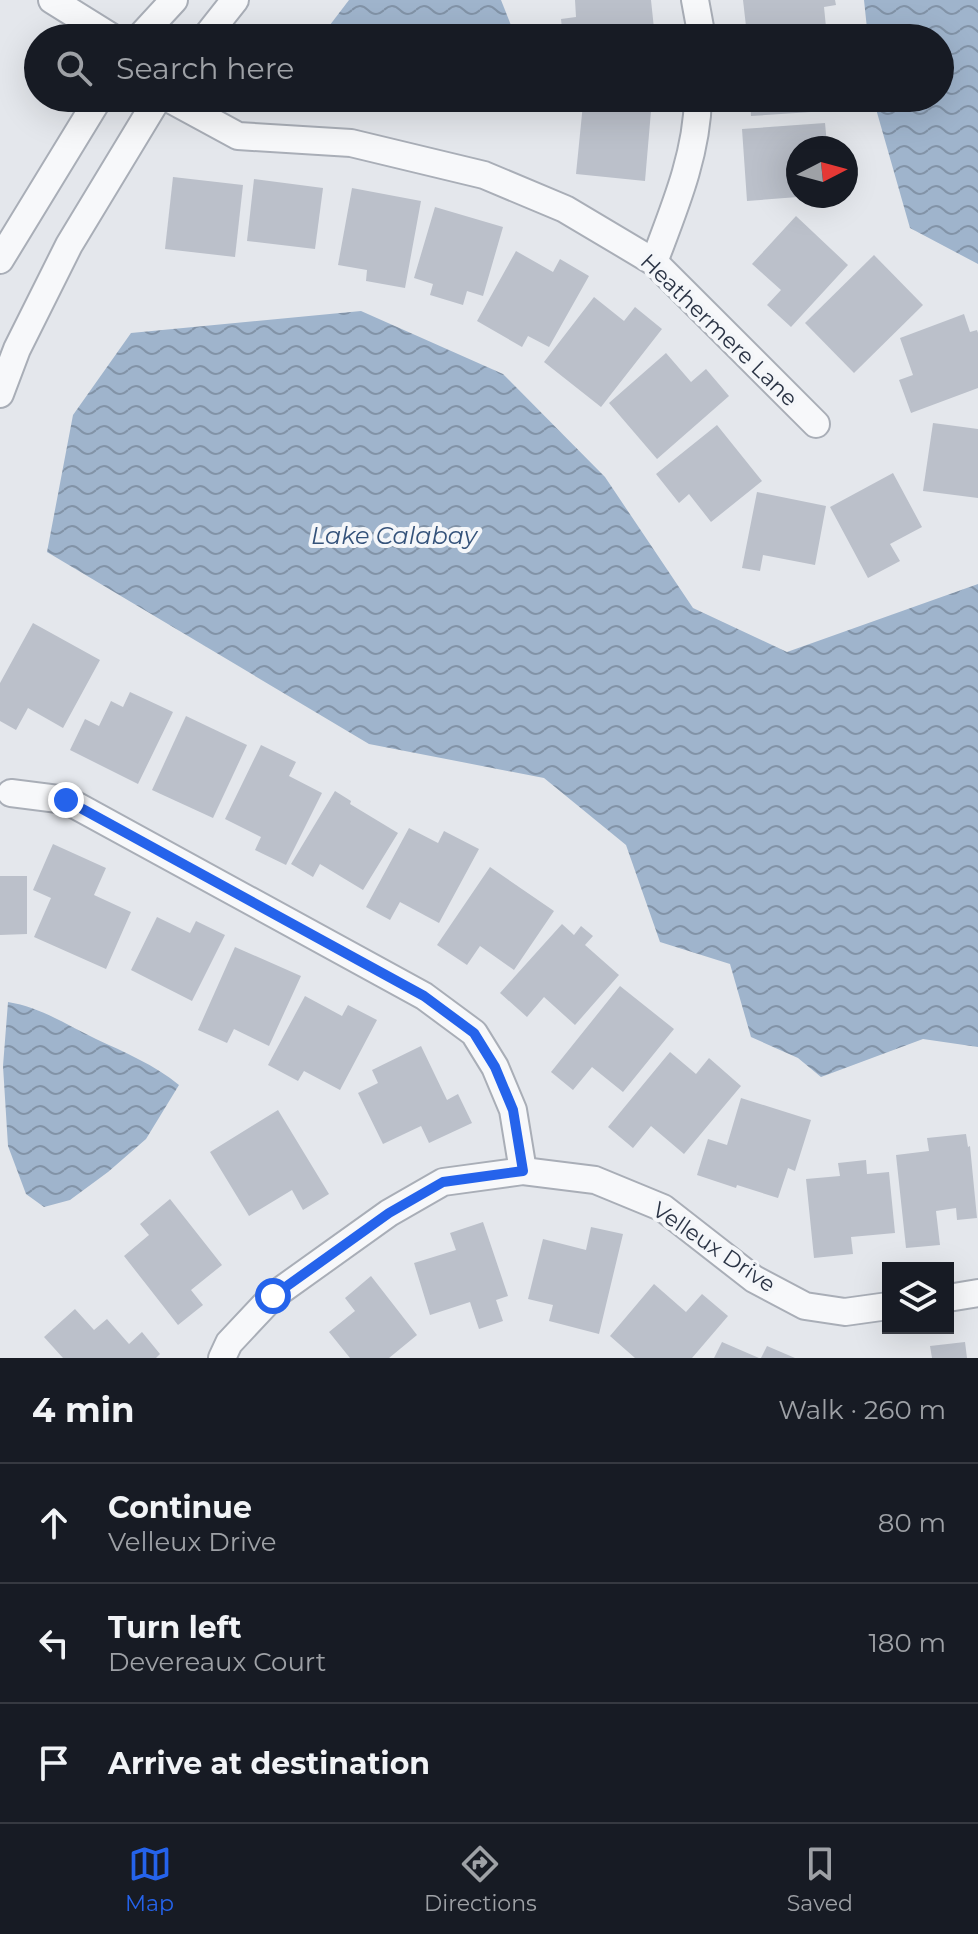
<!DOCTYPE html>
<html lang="en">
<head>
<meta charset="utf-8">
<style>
	:root { --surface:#171b24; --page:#20242c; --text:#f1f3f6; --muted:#9ea1a6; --line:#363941; --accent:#2563eb }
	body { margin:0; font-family:Montserrat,sans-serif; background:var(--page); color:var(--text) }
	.controls { position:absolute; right:24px; bottom:24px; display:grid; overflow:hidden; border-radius:0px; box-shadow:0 8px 32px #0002 }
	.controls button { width:72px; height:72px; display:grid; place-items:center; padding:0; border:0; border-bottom:2px solid var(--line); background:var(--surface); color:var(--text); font:40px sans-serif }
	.compass { position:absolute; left:786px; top:136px; width:72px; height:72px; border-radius:50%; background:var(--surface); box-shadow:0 8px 32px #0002; rotate:84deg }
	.stop { position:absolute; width:24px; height:24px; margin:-18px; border:6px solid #2563eb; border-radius:50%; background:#fff }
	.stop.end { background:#2563eb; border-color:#fff; box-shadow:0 2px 8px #0008 }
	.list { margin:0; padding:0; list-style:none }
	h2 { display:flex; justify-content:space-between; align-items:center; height:104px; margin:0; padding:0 32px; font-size:34px }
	h2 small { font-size:26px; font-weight:400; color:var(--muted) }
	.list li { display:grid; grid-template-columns:52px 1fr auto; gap:24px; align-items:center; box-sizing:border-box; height:120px; padding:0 32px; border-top:2px solid var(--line) }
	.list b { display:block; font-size:30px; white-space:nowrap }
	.list p { margin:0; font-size:26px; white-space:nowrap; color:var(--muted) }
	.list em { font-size:26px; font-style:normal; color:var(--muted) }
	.icon { flex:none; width:44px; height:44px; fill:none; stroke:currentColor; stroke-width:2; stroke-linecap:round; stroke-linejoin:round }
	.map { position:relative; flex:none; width:978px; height:1358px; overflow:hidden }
	.search { position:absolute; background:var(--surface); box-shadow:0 8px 32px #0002; left:24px; right:24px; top:24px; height:88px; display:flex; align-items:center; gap:20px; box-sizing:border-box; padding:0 28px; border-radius:44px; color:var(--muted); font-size:30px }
	.sheet { height:464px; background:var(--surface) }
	nav { display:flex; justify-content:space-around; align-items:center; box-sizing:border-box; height:112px; border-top:2px solid var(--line); background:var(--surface); font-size:22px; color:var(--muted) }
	nav a { display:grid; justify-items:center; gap:4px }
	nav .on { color:var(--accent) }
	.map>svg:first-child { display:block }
	.water { fill:url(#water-waves) }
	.building { fill:#bbc0ca }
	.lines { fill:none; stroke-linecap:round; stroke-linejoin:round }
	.minor-casing { stroke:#a9aeb7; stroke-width:30 }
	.minor { stroke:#f7f8fa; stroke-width:26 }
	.route { stroke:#2563eb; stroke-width:10 }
	.labels { text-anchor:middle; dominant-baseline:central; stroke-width:8; stroke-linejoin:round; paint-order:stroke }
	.street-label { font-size:22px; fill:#2b3445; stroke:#f4f6f9 }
	.water-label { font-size:24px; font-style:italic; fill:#34527a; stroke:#f4f6f9 }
</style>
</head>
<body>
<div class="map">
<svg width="978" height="1358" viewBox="0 0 978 1358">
	<defs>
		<pattern id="water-waves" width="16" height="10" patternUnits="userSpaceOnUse" patternTransform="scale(2)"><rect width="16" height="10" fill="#9fb4cc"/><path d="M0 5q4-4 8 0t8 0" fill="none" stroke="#8293a7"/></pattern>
	</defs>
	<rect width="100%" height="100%" fill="#e4e7ec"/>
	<g class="water">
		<polygon points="349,0 501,0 516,38 320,38"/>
		<polygon points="864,0 978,0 978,264 910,228 876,109 875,98 940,98 940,38 868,38"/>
		<polygon points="361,311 503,374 605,477 693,608 787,652 978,584 978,1047 923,1039 821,1077 798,1058 751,1037 730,964 660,942 626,845 544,778 369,744 47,552 73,415 131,333"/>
		<path d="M 8,1002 C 40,1007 67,1025 96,1039 C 124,1052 155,1065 179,1085 L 146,1139 L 108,1172 L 70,1200 L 44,1207 L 26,1194 L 8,1146 L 3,1066 Z"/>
	</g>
	<g class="building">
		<polygon points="575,0 651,0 655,38 563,38 561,19 576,17"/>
		<polygon points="743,0 835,0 836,5 824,7 826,27 747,35"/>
		<polygon points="750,98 825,98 826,111 751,116"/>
		<polygon points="583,104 651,111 645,181 576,174"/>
		<polygon points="825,123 827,144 813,145 814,148 798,148 798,197 747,201 742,129"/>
		<polygon points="173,177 243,185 235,257 165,249"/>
		<polygon points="254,179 323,188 315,249 247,241"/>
		<polygon points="352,188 421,201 405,288 366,281 367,270 338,265"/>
		<polygon points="435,207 503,227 483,296 467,291 463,305 430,295 433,284 414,278"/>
		<polygon points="796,216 848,265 791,327 767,305 781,290 752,264"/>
		<polygon points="516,251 553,272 560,259 589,276 549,347 528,336 522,347 477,321"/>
		<polygon points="874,255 923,305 854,373 805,323"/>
		<polygon points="594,297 624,321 635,307 662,329 601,407 544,362"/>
		<polygon points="964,314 970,332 977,330 978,333 978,388 911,413 899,380 913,375 900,338"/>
		<polygon points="666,353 691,382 706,369 729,396 657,459 609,403"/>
		<polygon points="933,423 978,429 978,498 923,491"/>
		<polygon points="717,425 762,481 711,522 689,494 679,503 656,474"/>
		<polygon points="893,473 922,527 890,544 900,561 868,578 830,507"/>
		<polygon points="757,492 826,506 815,565 763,555 760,571 742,568"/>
		<polygon points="33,623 100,660 63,728 28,708 16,730 0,721 0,683"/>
		<polygon points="130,692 173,712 138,784 70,750 85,719 99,726 111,701 123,707"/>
		<polygon points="186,716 247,745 213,818 152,790"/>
		<polygon points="261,745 296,762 289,776 322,793 286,865 255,850 261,837 225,819"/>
		<polygon points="335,791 351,801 350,804 398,833 363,890 320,864 313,877 291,864"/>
		<polygon points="409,828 438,843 444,831 479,849 439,923 400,902 390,920 366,907"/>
		<polygon points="53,844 106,868 94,895 131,912 106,969 34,937 51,898 33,890"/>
		<polygon points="490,867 554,911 514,970 480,946 467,965 437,945"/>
		<polygon points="0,876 27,876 27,934 0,935"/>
		<polygon points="157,917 190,933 196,921 225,935 192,1001 131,970"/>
		<polygon points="562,924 574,935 581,926 593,936 585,945 619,975 575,1025 544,997 527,1017 500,993"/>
		<polygon points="235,947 301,976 269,1046 234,1029 227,1043 198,1030"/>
		<polygon points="620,986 674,1029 623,1092 592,1067 573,1090 551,1072"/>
		<polygon points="305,996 342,1016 348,1005 377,1020 340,1090 304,1071 298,1081 268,1065"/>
		<polygon points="421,1046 447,1100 458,1094 472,1123 429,1143 421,1126 383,1144 358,1093 378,1083 372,1070"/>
		<polygon points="670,1052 696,1074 709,1058 741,1086 684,1154 651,1126 633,1148 608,1127"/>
		<polygon points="741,1098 811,1120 795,1171 788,1168 778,1198 737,1185 736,1188 697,1175 708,1139 727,1145"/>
		<polygon points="278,1110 329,1194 303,1210 292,1190 249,1216 210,1152"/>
		<polygon points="966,1134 968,1147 970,1146 977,1218 957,1220 956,1208 936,1211 940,1245 906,1248 896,1155 929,1151 927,1138"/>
		<polygon points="866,1160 867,1174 889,1172 895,1233 851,1237 853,1254 814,1258 806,1179 840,1176 838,1163"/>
		<polygon points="170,1199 222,1265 191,1290 203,1305 178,1325 124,1256 149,1235 140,1224"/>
		<polygon points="483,1222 508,1296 496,1300 503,1321 479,1329 470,1302 430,1315 414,1263 456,1250 450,1233"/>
		<polygon points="591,1227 623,1234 599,1334 549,1321 553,1305 528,1299 543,1239 586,1250"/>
		<polygon points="371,1276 417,1335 389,1358 350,1358 329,1332 355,1311 345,1298"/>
		<polygon points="654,1284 686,1312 702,1294 728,1316 692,1358 635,1358 610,1336"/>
		<polygon points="75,1309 94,1330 107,1319 129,1344 142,1332 160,1354 156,1358 63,1358 44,1337"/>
		<polygon points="722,1342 759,1358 714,1358"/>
		<polygon points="965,1342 967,1358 932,1358 930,1346"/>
		<polygon points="767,1346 795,1358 761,1358"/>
	</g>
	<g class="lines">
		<g class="minor-casing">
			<g id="minor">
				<polyline points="52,0 113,38"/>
				<polyline points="695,0 700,27 699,38"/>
				<polyline points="139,38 174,0"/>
				<polyline points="205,38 235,0"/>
				<polyline points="168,98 238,136 351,143 484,175 565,209 654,262 816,424"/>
				<polyline points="0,260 99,98"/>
				<path d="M 654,262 C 674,209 697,155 698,98"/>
				<polyline points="0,394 17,349 69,245 158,98"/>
				<polyline points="11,793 66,800 424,996 474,1033 495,1067 513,1110 523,1171"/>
				<polyline points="948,1298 978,1293"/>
				<polyline points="222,1358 229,1343 273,1296 389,1213 443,1182 523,1171 595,1180 663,1208 754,1279 805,1306 845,1312 888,1306"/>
			</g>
		</g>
		<use href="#minor" class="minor"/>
	</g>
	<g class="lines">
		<polyline class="route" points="66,800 424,996 474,1033 495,1067 513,1110 523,1171 443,1182 389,1213 273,1296"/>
	</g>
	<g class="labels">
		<g class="street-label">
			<text transform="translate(719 330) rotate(44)">Heathermere Lane</text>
			<text transform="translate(714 1247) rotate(34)">Velleux Drive</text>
		</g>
		<g class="water-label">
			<text x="394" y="535">Lake Calabay</text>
		</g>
	</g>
</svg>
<div class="controls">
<button><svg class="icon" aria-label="layers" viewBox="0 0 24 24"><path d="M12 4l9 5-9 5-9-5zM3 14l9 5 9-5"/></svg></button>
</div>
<svg class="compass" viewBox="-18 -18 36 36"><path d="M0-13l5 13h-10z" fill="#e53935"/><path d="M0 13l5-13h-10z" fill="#9ea1a6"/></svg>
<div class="stop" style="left:273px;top:1296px"></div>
<div class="stop end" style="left:66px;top:800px"></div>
<div class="search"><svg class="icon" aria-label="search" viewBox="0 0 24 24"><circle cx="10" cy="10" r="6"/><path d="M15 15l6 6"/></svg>Search here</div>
</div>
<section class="sheet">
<h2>4 min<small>Walk · 260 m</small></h2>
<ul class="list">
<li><svg class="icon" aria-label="ahead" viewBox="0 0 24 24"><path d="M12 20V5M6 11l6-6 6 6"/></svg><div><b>Continue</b><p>Velleux Drive</p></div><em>80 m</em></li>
<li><svg class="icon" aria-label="left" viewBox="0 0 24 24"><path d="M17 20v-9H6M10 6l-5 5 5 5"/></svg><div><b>Turn left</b><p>Devereaux Court</p></div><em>180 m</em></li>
<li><svg class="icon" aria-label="arrive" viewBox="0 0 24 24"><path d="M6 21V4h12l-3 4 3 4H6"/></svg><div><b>Arrive at destination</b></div></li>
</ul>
</section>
<nav>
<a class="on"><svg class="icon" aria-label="map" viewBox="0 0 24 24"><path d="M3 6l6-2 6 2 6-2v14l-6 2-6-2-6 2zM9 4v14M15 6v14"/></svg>Map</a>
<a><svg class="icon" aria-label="directions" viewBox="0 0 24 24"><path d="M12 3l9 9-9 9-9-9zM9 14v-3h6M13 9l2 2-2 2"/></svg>Directions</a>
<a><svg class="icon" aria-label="saved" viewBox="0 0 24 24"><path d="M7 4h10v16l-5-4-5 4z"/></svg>Saved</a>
</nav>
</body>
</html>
